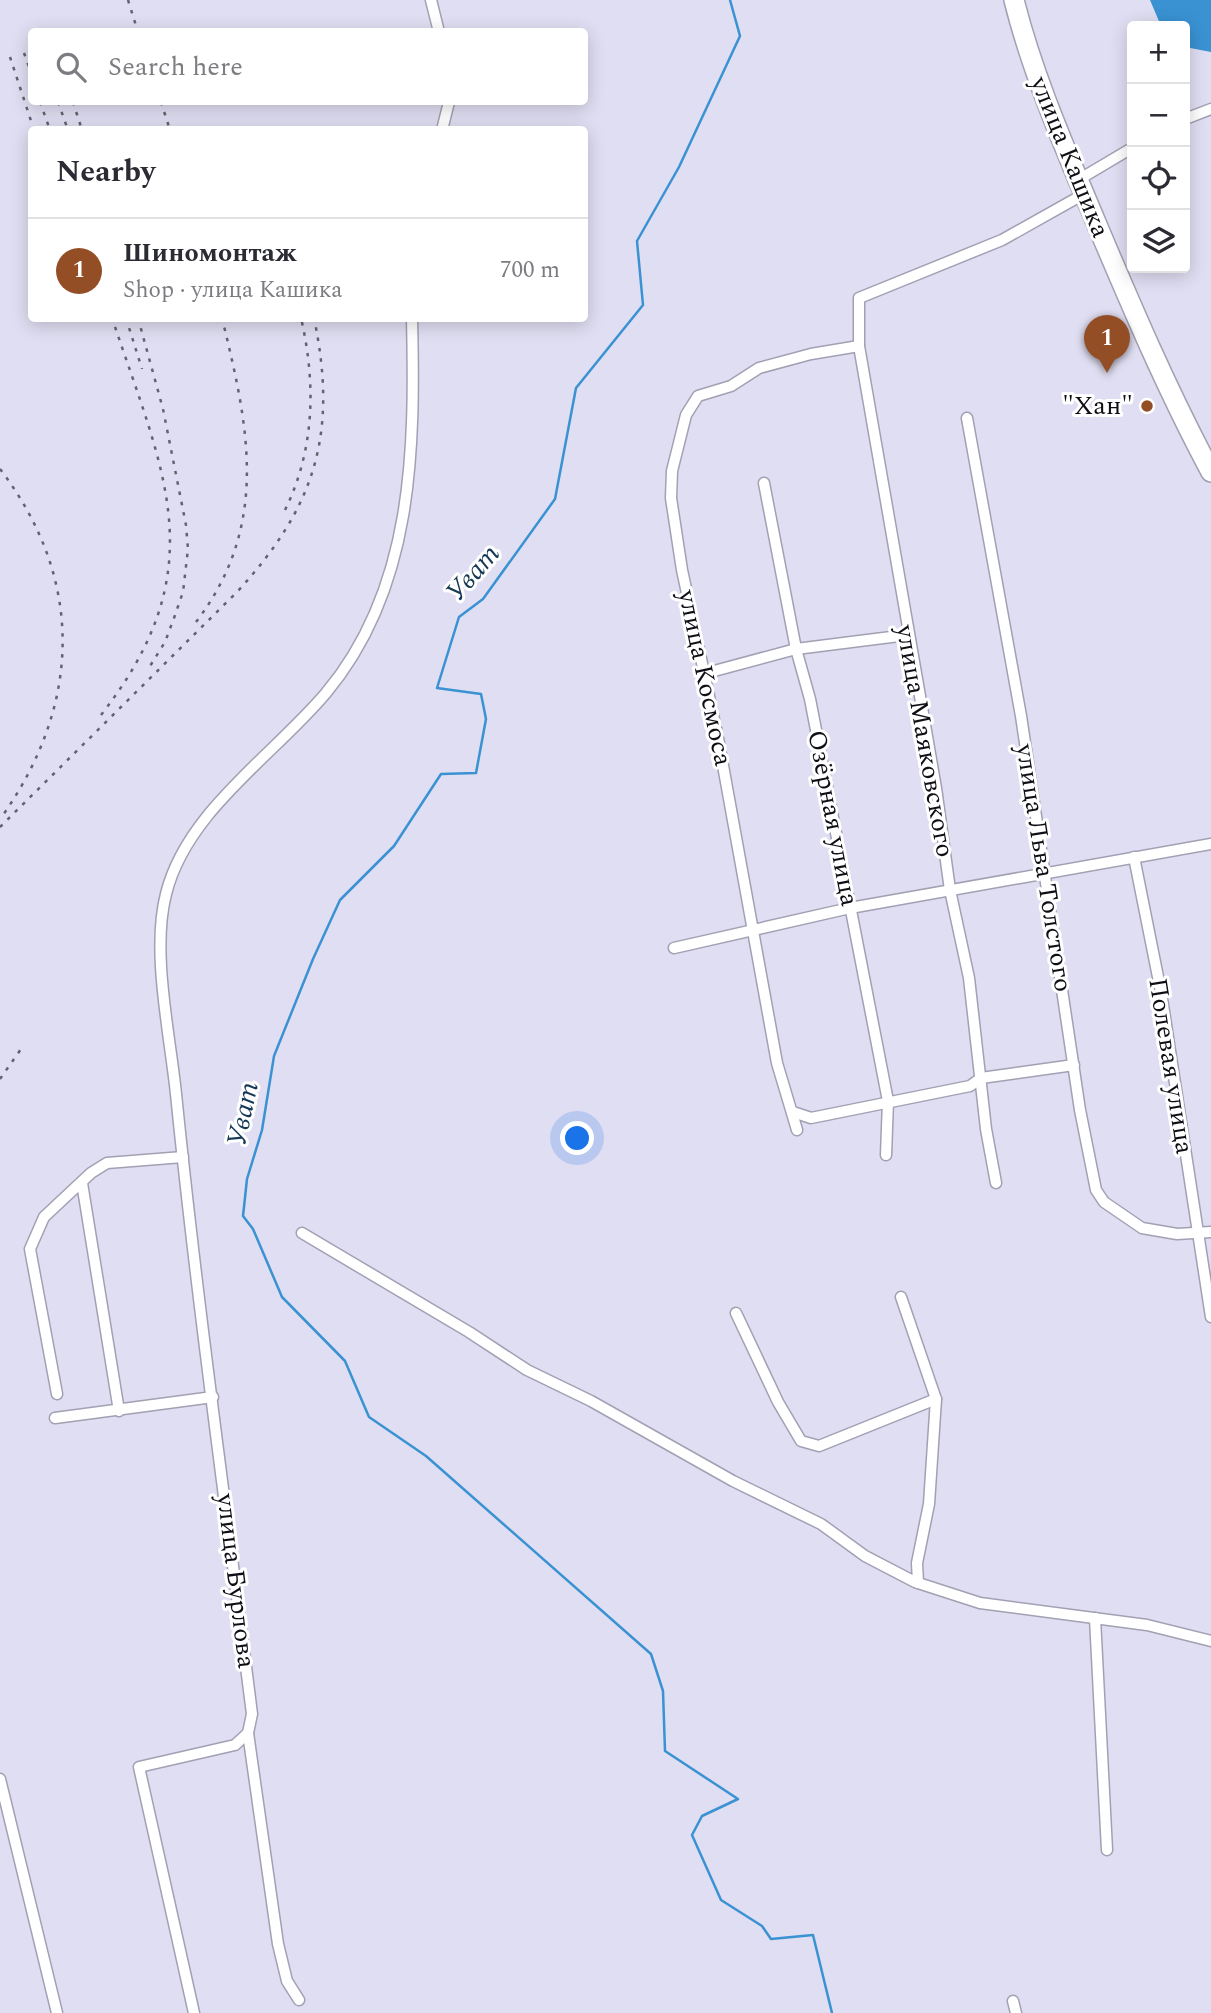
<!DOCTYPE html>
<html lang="en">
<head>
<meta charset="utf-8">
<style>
	:root { --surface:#fff; --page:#f2f2f3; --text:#2b2b33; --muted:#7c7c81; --line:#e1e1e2; --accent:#944e26 }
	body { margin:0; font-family:Spectral,serif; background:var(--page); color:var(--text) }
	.controls { position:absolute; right:21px; top:21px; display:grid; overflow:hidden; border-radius:7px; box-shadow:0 4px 18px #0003 }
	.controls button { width:63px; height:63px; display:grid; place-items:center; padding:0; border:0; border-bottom:2px solid var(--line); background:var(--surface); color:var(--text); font:35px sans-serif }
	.you { position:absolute; left:578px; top:1139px; width:24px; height:24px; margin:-18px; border:5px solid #fff; border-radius:50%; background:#1a73e8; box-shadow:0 0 0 10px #1a73e833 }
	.badge { display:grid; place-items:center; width:46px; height:46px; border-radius:50%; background:var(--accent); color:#fff; font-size:23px; font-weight:700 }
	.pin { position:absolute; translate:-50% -58px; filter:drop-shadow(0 2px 4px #0008) }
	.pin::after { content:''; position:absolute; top:37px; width:24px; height:21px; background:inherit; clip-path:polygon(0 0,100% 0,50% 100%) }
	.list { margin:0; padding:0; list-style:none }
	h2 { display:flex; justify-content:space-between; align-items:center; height:91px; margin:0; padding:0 28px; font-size:30px }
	h2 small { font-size:23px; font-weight:400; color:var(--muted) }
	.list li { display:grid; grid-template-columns:46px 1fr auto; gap:21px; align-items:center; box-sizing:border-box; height:105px; padding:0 28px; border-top:2px solid var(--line) }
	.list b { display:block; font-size:26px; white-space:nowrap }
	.list p { margin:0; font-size:23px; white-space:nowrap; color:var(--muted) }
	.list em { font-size:23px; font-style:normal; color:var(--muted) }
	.icon { flex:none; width:38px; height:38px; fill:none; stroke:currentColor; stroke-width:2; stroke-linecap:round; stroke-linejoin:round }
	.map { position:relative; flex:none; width:1211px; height:2013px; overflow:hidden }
	.search { position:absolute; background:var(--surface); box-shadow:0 4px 18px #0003; left:28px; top:28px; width:560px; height:77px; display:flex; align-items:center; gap:18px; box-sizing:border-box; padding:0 24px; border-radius:7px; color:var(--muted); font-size:26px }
	.panel { position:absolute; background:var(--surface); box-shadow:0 4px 18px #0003; left:28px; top:126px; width:560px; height:196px; border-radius:7px }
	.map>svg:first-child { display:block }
	.water { fill:#3a92d3 }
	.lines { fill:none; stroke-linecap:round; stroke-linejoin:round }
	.stream { stroke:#3a92d3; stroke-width:2.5 }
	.street-casing { stroke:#a2a0b3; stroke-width:13 }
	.highway-casing { stroke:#a2a0b3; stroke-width:22 }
	.street { stroke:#fff; stroke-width:10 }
	.highway { stroke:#fff; stroke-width:19 }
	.rail { stroke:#63626e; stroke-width:2.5; stroke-dasharray:3.5 7; stroke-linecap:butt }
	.poi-dot { fill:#944e26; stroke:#fff; stroke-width:2.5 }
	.labels { text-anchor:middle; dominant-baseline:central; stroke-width:6; stroke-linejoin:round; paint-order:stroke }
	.street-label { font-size:26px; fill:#0f0e15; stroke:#fff }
	.poi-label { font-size:26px; fill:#0f0e15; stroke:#fff; text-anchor:end }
	.water-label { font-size:28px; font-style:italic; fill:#153954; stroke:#fff }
</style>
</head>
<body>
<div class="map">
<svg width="1211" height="2013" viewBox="0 0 1211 2013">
	<rect width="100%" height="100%" fill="#e0def2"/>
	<polygon class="water" points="1150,0 1211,0 1211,52 1185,47 1185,26 1161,26"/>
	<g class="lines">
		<polyline class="stream" points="730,0 740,36 679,167 637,241 643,305 576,388 555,499 483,599 459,617 437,688 481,694 486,719 476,773 441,774 394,846 340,900 313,959 274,1056 262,1130 247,1179 243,1216 253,1229 282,1297 345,1361 369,1417 426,1456 651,1654 663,1691 665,1751 738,1799 702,1816 692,1835 721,1900 762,1926 771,1939 813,1935 832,2013"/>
		<g class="street-casing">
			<g id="street">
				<polyline points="431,0 439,32"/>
				<polyline points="1185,119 1211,109"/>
				<polyline points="442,130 449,102"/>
				<polyline points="1078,180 1132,148"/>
				<polyline points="967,418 1021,716 1080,1110 1096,1190 1104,1202 1142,1228 1177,1234 1211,1232"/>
				<polyline points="764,483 796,649 810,699 888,1101 886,1155"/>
				<polyline points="703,674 796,649 907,635"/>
				<polyline points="1134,857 1161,992 1211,1317"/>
				<polyline points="674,948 850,908 1211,844"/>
				<polyline points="793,1112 811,1118 970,1086 981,1078 1074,1065"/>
				<polyline points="797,1130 777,1063 718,738 682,570 671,498 672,471 686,415 698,396 731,386 759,368 811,354 859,346"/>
				<polyline points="82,1183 119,1411"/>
				<polyline points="996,1183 986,1129 969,978 950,890 936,788 859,346 859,298 1002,240 1084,194"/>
				<polyline points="302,1233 469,1332 527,1370 591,1401 733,1481 821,1524 865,1556 915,1582 980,1603 1147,1625 1211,1641"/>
				<polyline points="901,1297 936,1399 929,1504 917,1563 918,1583"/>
				<polyline points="736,1313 778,1402 801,1441 819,1446 936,1399"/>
				<polyline points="57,1394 30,1249 44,1217 91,1173 107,1163 183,1157"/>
				<polyline points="55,1418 213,1397"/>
				<polyline points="1095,1618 1107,1850"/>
				<polyline points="0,1779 57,2013"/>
				<path d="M 299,2000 L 287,1981 L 278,1944 L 248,1733 L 252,1714 C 226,1507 197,1301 176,1094 C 170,1034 151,952 166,894 C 186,812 273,756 326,693 C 414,588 415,449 412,318"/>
				<polyline points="1013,2001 1016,2013"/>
				<polyline points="194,2013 139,1767 235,1745 248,1733"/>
			</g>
		</g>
		<g class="highway-casing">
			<path id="highway" d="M 1014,0 C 1033,76 1065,148 1095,220 C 1131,305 1167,390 1211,472"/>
		</g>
		<use href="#street" class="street"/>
		<use href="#highway" class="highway"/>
		<g class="rail">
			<polyline points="128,0 138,32"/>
			<polyline points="24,53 32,75"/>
			<polyline points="10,57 34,130"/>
			<polyline points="40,102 50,130"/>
			<polyline points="58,102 68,130"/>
			<polyline points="73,102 82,130"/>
			<polyline points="161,102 170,130"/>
			<polyline points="126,318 142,369"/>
			<polyline points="138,318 163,409 186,525 188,549 183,592 174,618 165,642 147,671"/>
			<path d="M 0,469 C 84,579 82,702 3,815"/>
			<path d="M 285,510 C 315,449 316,383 301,318"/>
			<path d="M 196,622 C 270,525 249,428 222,318"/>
			<path d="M 101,715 C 215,569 165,476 112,318"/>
			<path d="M 0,827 L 237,592 C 316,506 338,433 314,318"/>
			<polyline points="0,1079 21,1049"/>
		</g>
	</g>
	<circle class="poi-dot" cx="1147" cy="406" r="7"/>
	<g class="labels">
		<g class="street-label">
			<text transform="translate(1070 157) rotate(68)">улица Кашика</text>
			<text transform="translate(705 678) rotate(78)">улица Космоса</text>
			<text transform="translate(925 741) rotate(80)">улица Маяковского</text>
			<text transform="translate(833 818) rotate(79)">Озёрная улица</text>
			<text transform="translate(1044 868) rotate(81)">улица Льва Толстого</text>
			<text transform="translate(1171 1066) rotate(81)">Полевая улица</text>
			<text transform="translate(236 1581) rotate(83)">улица Бурлова</text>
		</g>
		<g class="poi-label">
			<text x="1133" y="406">"Хан"</text>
		</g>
		<g class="water-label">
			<text transform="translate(473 573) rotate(-49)">Уват</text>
			<text transform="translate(243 1114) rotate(-78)">Уват</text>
		</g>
	</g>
</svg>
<div class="controls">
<button>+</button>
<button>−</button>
<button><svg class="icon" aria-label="locate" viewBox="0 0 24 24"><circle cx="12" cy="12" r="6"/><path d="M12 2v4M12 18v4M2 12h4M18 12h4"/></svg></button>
<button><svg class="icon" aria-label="layers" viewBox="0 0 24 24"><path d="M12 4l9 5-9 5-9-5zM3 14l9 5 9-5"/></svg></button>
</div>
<div class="you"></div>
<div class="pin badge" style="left:1107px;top:373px">1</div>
<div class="search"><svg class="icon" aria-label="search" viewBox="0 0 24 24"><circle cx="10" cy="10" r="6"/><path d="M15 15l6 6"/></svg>Search here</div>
<section class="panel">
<h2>Nearby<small></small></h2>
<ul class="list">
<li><span class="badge">1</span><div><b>Шиномонтаж</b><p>Shop · улица Кашика</p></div><em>700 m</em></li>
</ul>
</section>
</div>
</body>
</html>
